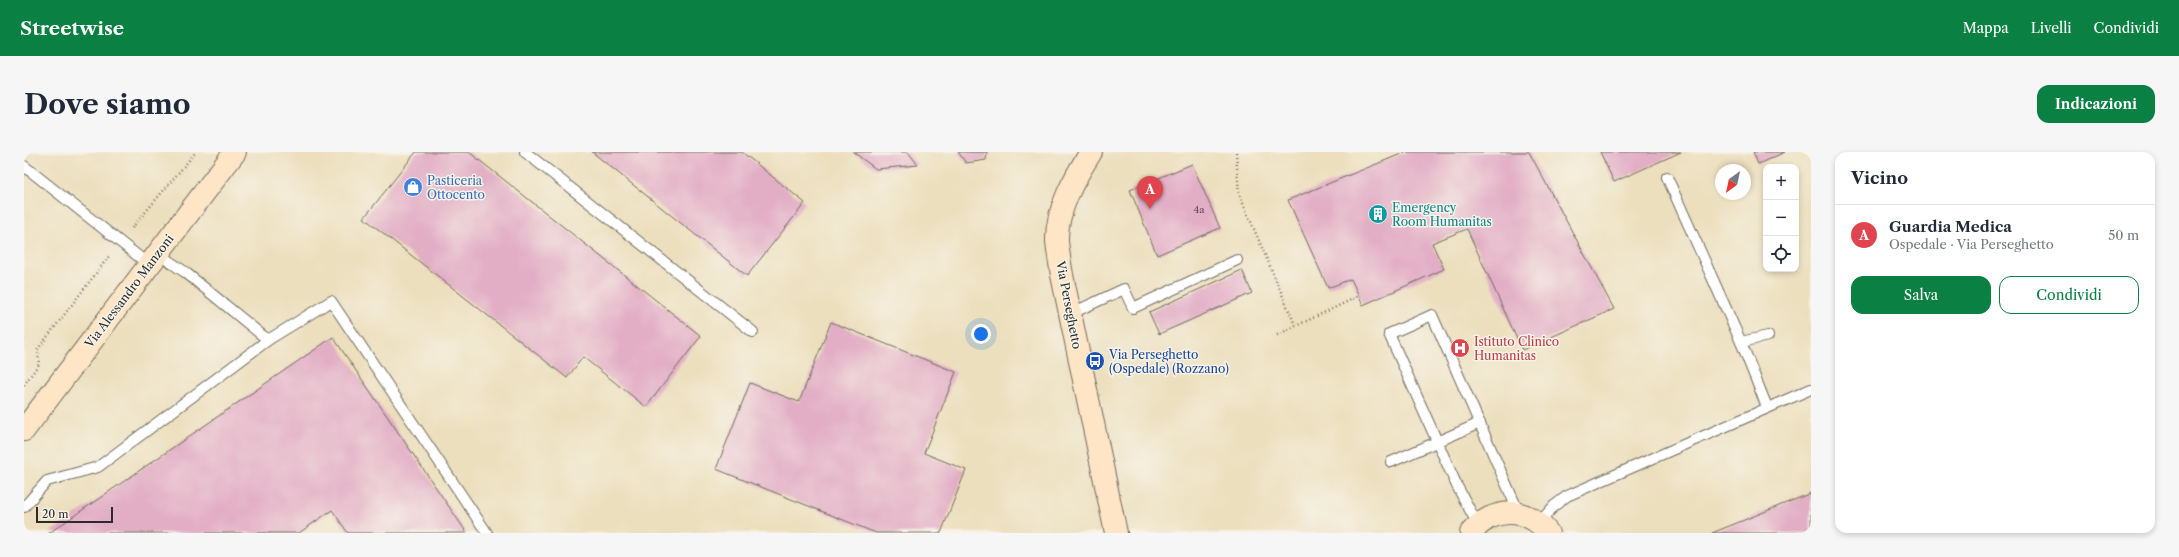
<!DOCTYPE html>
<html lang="it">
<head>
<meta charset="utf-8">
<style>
	:root { --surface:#fff; --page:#f6f6f7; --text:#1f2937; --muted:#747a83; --line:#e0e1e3; --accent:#0b8043 }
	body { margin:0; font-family:"Libre Caslon Text",serif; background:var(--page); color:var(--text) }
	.controls { position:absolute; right:12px; top:12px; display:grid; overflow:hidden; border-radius:8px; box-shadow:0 2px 6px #0003 }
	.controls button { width:36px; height:36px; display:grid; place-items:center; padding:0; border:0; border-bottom:1px solid var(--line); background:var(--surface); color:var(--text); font:20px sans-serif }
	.compass { position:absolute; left:1691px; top:12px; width:36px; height:36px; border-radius:50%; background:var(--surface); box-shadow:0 2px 6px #0003; rotate:213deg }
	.scale { position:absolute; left:12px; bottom:10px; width:77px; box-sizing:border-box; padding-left:4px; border:2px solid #2b2b2b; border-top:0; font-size:11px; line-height:14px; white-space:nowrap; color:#2b2b2b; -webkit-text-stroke:3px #f7f3e8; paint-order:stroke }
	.you { position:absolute; left:957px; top:182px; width:14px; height:14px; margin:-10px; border:3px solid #fff; border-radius:50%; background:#1a73e8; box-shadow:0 0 0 6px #1a73e833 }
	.badge { display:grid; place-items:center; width:26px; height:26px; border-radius:50%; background:var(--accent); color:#fff; font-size:13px; font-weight:700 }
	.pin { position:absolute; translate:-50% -33px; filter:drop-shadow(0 1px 2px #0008) }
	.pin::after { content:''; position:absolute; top:21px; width:14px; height:12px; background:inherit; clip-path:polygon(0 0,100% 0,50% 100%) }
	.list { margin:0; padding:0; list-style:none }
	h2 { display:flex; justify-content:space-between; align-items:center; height:52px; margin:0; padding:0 16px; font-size:17px }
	h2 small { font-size:13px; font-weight:400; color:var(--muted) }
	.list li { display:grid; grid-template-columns:26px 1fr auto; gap:12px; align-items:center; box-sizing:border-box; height:60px; padding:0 16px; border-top:1px solid var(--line) }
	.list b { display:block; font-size:15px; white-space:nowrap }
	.list p { margin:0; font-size:13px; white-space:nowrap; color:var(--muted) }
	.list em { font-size:13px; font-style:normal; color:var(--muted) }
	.actions { display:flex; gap:8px; padding:12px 16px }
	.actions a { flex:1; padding:9px 0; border:1px solid var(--accent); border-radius:12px; text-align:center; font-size:14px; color:var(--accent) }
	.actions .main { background:var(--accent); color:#fff }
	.icon { flex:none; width:22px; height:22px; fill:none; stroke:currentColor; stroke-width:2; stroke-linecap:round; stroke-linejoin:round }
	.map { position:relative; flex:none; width:1787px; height:381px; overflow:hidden; border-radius:12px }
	header { display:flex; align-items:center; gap:24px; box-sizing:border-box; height:56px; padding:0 20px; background:var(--accent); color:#fff }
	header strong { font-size:19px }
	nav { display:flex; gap:22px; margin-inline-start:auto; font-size:14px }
	.intro { display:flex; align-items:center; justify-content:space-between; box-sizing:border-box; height:96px; padding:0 24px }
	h1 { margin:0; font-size:28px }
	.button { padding:10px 18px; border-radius:12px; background:var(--accent); color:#fff; font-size:14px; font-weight:700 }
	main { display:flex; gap:24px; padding:0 24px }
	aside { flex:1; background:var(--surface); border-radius:12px; box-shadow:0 2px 6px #0003 }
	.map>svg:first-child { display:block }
	.building { fill:#e2aec5 }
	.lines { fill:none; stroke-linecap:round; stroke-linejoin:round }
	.lane-casing { stroke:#6f6a5e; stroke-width:12 }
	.secondary-casing { stroke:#6f6a5e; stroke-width:24 }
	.path { stroke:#6f6a5e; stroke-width:2.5; stroke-dasharray:1 3; stroke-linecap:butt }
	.lane { stroke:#fff; stroke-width:10 }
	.secondary { stroke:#fde5c5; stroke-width:22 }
	.labels { text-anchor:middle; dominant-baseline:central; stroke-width:3; stroke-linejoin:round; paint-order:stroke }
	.number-label { font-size:10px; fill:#594c52 }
	.shop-label { font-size:12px; fill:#366cbe; stroke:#f7f3e8; text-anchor:start }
	.culture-label { font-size:12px; fill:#0d838f; stroke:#f7f3e8; text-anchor:start }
	.street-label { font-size:12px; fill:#2b2b2b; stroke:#f7f3e8 }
	.health-label { font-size:12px; fill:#be3a42; stroke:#f7f3e8; text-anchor:start }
	.transit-label { font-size:12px; fill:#164399; stroke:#f7f3e8; text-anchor:start }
</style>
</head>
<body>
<header>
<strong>Streetwise</strong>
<nav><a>Mappa</a><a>Livelli</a><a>Condividi</a></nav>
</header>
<div class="intro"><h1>Dove siamo</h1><a class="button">Indicazioni</a></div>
<main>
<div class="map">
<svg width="1787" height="381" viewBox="0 0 1787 381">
	<rect width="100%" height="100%" fill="#f7f3e8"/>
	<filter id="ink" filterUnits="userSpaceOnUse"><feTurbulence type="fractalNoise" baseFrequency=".025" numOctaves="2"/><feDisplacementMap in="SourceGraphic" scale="8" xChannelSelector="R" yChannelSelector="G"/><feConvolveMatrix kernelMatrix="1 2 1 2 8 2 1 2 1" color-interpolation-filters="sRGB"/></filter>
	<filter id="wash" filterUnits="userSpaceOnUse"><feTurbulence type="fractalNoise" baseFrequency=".012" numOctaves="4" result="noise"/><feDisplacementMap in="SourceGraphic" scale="16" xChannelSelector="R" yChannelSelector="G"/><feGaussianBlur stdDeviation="0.9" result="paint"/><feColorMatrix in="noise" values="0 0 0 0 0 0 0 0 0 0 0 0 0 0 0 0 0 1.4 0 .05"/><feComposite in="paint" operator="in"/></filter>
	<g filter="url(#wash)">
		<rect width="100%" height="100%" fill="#ecdfbd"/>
		<g id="blocks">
			<g class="building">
				<polygon points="392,0 445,0 677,184 622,255 559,205 543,226 340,66"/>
				<polygon points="568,0 718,0 781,51 723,124"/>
				<polygon points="829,0 884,0 894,13 852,17"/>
				<polygon points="934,0 963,0 962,8 942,11"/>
				<polygon points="1382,0 1505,0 1590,157 1498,198 1443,77 1408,91 1420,117 1339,153 1327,127 1304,136 1264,48"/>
				<polygon points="1576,0 1657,0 1590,30"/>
				<polygon points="1729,0 1761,0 1734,12"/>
				<polygon points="1168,12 1196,76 1133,103 1106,38"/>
				<polygon points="1218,118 1228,141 1135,182 1125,160"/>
				<polygon points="807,170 932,220 900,301 942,318 917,381 852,381 692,317 726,231 775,250"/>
				<polygon points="309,185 443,381 324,381 308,358 275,381 25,381"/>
				<polygon points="1787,341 1787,381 1688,381"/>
			</g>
		</g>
	</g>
	<g filter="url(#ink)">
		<use href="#blocks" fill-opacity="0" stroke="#6f6a5e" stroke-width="1"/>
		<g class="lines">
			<g class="lane-casing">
				<g id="lane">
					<polyline points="501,0 729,180"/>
					<polyline points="0,14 124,112"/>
					<polyline points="1643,25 1717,190 1743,255"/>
					<polyline points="133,101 161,120 244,188 307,149 463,381"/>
					<polyline points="1046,162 1100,137 1109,156 1213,108"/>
					<polyline points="1717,190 1744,184"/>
					<polyline points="1367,310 1456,271"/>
					<polyline points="0,355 23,329 74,315 244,188"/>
					<polyline points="1515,371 1530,354 1543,344 1787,237"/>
					<polyline points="1454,373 1433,334 1365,182 1408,163 1495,361"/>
				</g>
			</g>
			<g class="secondary-casing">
				<g id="secondary">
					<path d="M 1067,0 C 1051,25 1032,58 1033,89 C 1034,100 1036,111 1038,123 L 1092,381"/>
					<polyline points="0,278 211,0"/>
					<path d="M 1447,381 C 1468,355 1503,354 1524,381"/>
				</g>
			</g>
			<g class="path">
				<polyline points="1212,0 1215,42 1272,175"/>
				<polyline points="108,76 172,0"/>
				<polyline points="1253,183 1335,144"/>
				<polyline points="0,233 15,212 14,197 86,103"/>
			</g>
			<use href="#lane" class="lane"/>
			<use href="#secondary" class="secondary"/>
		</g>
	</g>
	<defs>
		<g id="shop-disc" transform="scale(1)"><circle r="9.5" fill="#3f7fe0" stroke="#f7f3e8"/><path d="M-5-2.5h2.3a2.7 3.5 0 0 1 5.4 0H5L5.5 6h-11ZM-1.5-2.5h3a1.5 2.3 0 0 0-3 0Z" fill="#fff"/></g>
		<g id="building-disc" transform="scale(1)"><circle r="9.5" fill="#0f9aa8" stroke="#f7f3e8"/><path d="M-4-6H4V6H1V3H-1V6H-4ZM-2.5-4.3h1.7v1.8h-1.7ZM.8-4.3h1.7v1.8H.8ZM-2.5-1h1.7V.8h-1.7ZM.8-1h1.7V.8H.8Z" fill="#fff"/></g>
		<g id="hospital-disc" transform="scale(1)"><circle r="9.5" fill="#e0444e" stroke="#f7f3e8"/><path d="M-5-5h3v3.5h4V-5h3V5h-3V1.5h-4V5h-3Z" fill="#fff"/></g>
		<g id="bus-disc" transform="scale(1)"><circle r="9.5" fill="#1a4fb4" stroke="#f7f3e8"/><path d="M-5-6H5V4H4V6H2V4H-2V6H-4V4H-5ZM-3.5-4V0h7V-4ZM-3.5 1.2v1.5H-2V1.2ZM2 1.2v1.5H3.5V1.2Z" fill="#fff"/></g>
	</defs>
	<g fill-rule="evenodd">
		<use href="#shop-disc" x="389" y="35"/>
		<use href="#building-disc" x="1354" y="62"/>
		<use href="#hospital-disc" x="1436" y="196"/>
		<use href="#bus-disc" x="1071" y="209"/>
	</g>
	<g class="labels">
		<g class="number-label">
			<text x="1175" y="57">4a</text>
		</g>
		<g class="shop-label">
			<text x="403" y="28">Pasticeria<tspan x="403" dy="14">Ottocento</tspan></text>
		</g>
		<g class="culture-label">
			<text x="1368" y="55">Emergency<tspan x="1368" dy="14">Room Humanitas</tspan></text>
		</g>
		<g class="street-label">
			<text transform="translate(105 139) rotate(-53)">Via Alessandro Manzoni</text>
			<text transform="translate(1045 153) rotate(79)">Via Perseghetto</text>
		</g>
		<g class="health-label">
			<text x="1450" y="189">Istituto Clinico<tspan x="1450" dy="14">Humanitas</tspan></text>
		</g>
		<g class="transit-label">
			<text x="1085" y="202">Via Perseghetto<tspan x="1085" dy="14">(Ospedale) (Rozzano)</tspan></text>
		</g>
	</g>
</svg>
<div class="controls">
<button>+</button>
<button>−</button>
<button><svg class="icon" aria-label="locate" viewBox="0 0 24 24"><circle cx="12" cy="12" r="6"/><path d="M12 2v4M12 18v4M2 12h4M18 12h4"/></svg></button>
</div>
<svg class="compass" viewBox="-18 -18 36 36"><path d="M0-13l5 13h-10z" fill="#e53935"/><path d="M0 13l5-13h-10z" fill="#747a83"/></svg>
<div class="scale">20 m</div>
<div class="you"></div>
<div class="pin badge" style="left:1126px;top:57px;background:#e0444e">A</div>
</div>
<aside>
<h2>Vicino<small></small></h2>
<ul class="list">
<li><span class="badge" style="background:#e0444e">A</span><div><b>Guardia Medica</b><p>Ospedale · Via Perseghetto</p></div><em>50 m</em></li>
</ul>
<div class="actions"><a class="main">Salva</a><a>Condividi</a></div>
</aside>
</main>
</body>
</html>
